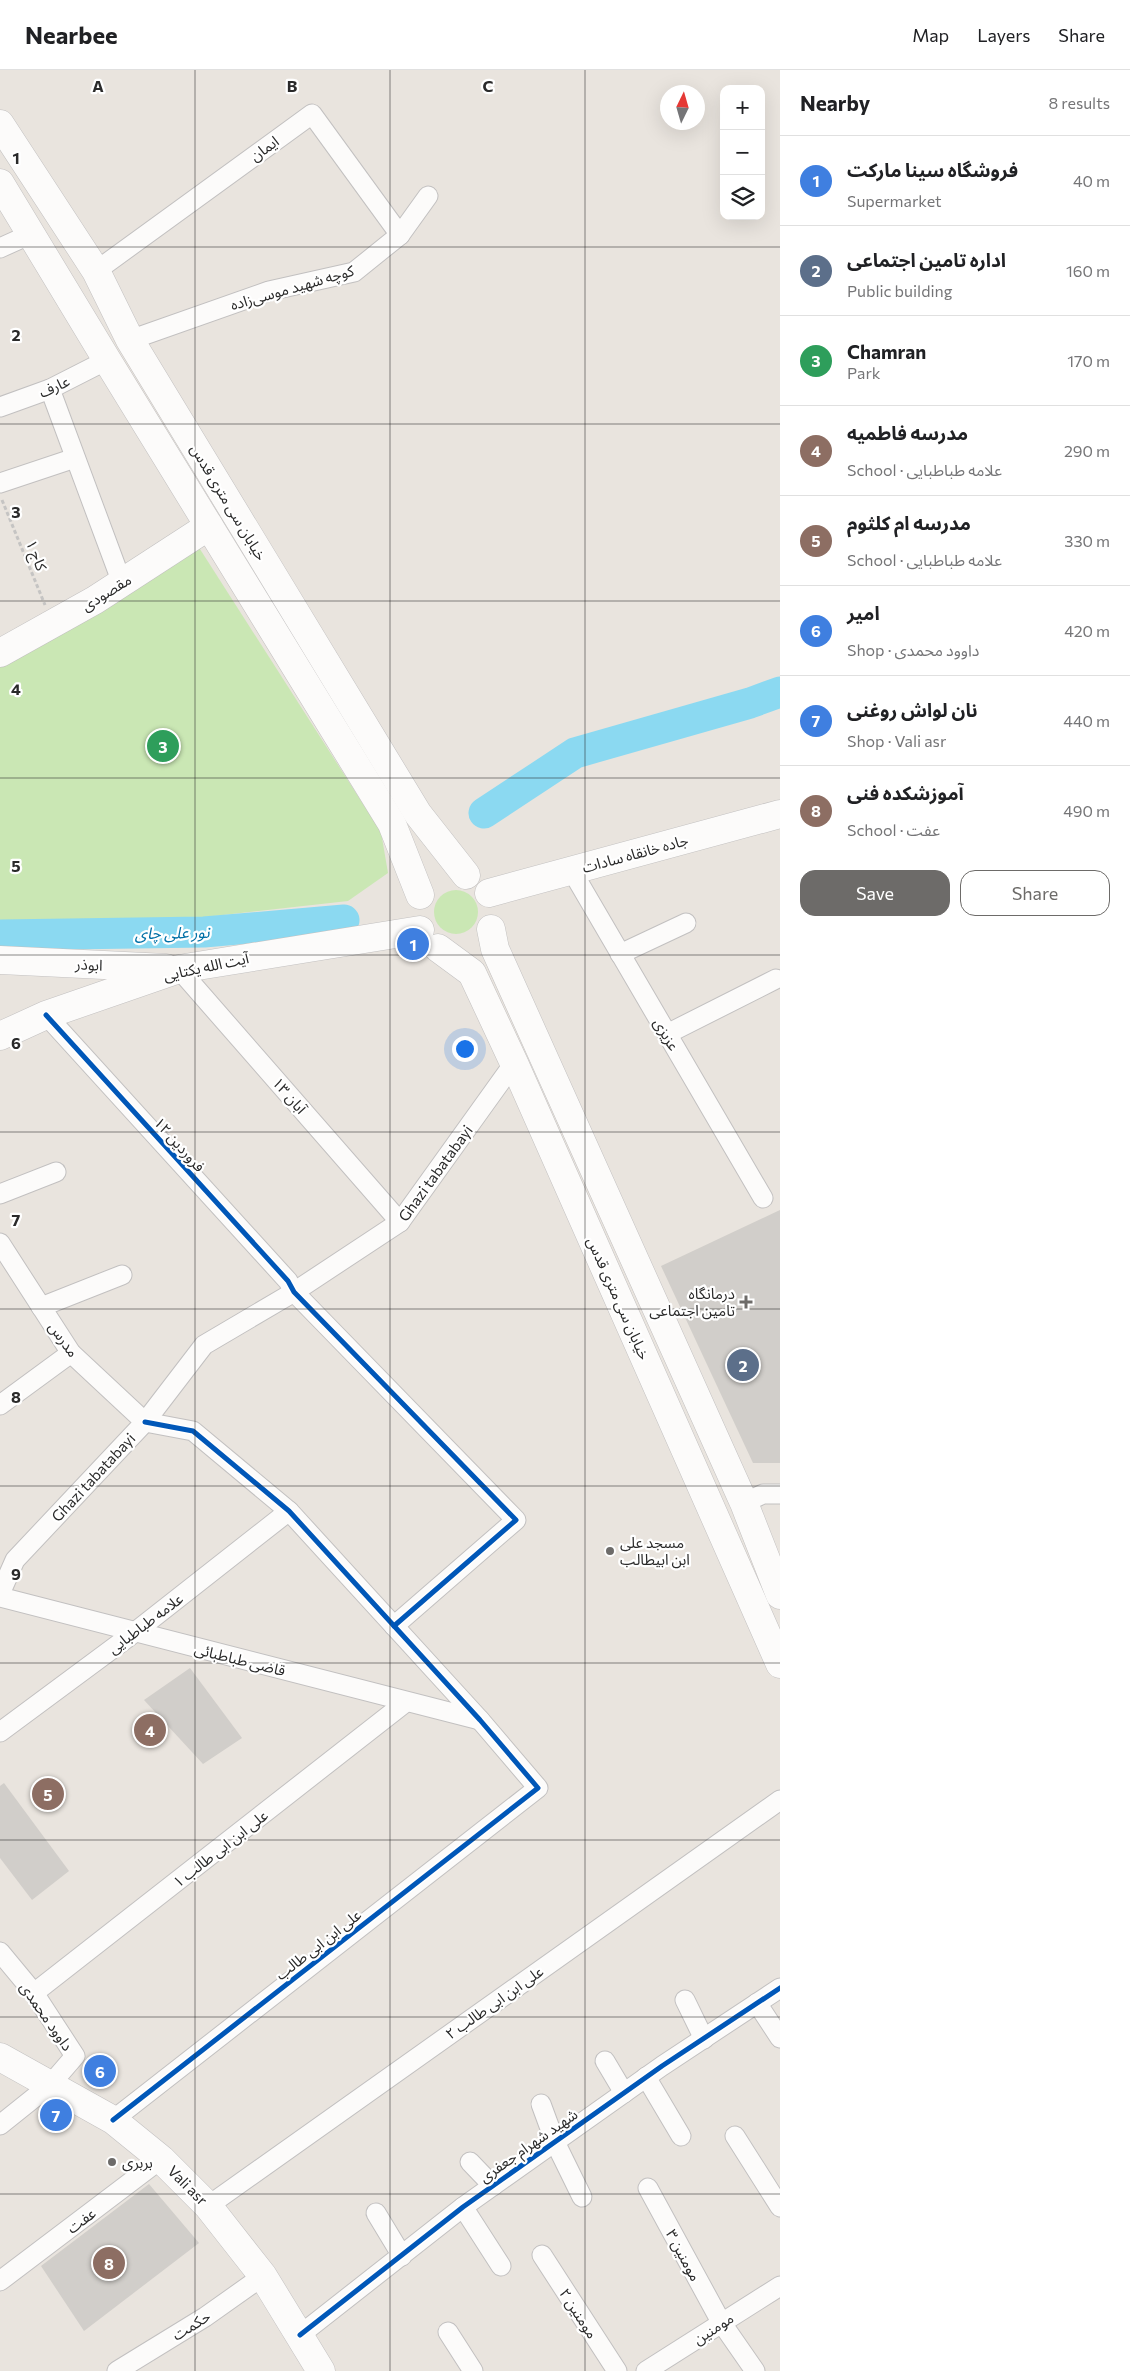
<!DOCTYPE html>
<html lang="en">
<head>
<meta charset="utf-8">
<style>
	:root { --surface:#fff; --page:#f2f2f2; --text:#202124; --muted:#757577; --line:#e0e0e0; --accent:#6d6b69 }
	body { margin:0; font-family:Commissioner,"Noto Sans Arabic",sans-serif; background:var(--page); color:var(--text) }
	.controls { position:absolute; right:15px; top:15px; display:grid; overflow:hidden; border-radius:10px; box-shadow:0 5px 20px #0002 }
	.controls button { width:45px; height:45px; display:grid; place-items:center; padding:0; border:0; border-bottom:1px solid var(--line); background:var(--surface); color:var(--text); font:25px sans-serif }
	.compass { position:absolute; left:660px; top:15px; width:45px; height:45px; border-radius:50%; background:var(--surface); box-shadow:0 5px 20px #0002; rotate:5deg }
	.you { position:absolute; left:464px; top:978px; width:18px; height:18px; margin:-12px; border:4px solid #fff; border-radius:50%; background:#1a73e8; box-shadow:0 0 0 8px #1a73e833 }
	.badge { display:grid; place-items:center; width:32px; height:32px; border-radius:50%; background:var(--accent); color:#fff; font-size:16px; font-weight:700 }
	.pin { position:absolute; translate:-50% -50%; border:2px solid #fff; box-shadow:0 1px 5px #0006 }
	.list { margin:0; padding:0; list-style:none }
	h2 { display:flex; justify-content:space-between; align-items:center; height:65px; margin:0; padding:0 20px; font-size:21px }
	h2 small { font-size:16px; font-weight:400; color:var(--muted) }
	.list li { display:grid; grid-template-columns:32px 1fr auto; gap:15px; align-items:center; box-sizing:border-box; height:90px; padding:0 20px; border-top:1px solid var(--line) }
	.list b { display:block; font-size:19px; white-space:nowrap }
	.list p { margin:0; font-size:16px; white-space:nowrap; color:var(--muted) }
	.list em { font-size:16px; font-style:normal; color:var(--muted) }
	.actions { display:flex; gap:10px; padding:15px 20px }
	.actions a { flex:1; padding:11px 0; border:1px solid var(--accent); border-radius:15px; text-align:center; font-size:18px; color:var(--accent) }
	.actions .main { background:var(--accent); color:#fff }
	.icon { flex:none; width:28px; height:28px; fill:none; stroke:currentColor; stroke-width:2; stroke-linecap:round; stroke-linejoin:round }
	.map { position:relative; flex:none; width:780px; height:2301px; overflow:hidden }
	header { display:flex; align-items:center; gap:30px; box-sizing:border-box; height:70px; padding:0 25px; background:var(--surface); border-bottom:1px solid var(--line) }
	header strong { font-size:24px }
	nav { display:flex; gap:28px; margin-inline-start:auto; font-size:18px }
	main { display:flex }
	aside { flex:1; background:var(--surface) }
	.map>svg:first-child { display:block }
	.green { fill:#cae7b4 }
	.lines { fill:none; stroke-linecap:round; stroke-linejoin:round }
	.river { stroke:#8bd9f1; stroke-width:31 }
	.building { fill:#d1ceca }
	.street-casing { stroke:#c2c0c0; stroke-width:21 }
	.secondary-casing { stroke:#c2c0c0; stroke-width:29 }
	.path { stroke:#c5c4c3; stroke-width:3; stroke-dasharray:4 2.5; stroke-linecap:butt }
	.street { stroke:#fcfbfa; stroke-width:19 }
	.secondary { stroke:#fcfbfa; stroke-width:28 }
	.cycleway-casing { stroke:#fff; stroke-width:8 }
	.cycleway { stroke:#0057b8; stroke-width:5 }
	.grid { fill:none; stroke:#2a2a2a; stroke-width:1; stroke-opacity:0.55 }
	.poi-dot { fill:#6d6b69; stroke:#fff; stroke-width:2 }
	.labels { text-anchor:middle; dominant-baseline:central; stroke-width:4.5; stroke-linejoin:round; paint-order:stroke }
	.street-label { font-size:15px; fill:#2a2a2a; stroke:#fff }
	.poi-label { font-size:15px; fill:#2a2a2a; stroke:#fff; text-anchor:start }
	.water-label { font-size:16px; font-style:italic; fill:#0170a6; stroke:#fff }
	.grid-label { font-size:16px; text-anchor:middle; font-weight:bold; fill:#2a2a2a; stroke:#fff; stroke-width:4.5; stroke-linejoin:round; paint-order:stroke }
</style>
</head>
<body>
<header>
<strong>Nearbee</strong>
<nav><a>Map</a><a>Layers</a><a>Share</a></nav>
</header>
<main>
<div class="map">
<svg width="780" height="2301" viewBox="0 0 780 2301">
	<rect width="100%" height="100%" fill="#e9e4de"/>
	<g class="green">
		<polygon points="198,476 381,762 388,803 348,831 99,859 0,853 0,590"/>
		<circle cx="456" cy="842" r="22"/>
	</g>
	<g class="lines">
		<g class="river">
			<polyline points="484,743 575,683 750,633 780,622"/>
			<polyline points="0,865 204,862 344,850"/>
		</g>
	</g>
	<g class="building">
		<polygon points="780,1140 780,1393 753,1393 661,1196"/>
		<polygon points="190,1598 242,1668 203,1694 144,1630"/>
		<polygon points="4,1713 69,1801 32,1830 0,1788 0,1716"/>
		<polygon points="149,2114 199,2173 84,2261 41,2196"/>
	</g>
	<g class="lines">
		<g class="street-casing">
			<g id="street">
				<polyline points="0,178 31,164"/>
				<polyline points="96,201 312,44 400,165"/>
				<polyline points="130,270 269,221 354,202 400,165 428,126"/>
				<polyline points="50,319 122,513"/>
				<polyline points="0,337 50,319 107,290"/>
				<polyline points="0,413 75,388"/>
				<polyline points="572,801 763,1128"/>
				<polyline points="620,884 686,853"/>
				<polyline points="179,899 400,1152"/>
				<polyline points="46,945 288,1211 294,1222 516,1450 394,1556"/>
				<polyline points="667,964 776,909"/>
				<polyline points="0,1124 56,1102"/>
				<polyline points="0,1173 71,1283 145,1352"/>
				<polyline points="41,1237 122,1205"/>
				<polyline points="0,1335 71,1283"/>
				<polyline points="744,1433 763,1424 780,1424"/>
				<polyline points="0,1524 15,1490 145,1352 204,1275 294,1222 400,1152 514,993"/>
				<polyline points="0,1527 480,1650"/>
				<polyline points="0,1662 135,1562 289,1441"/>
				<polyline points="0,1882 34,1923 75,1986 50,2015 0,2055"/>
				<polyline points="34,1923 406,1632"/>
				<polyline points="685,1930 704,1969"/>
				<polyline points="757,1933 780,1968"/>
				<polyline points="605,1991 624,2023"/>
				<polyline points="646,2007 681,2066"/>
				<polyline points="541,2034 555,2072 582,2127"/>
				<polyline points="113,2050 538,1718 480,1650 289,1441 193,1361 145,1352"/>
				<polyline points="735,2066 780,2137"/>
				<polyline points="470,2092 493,2116"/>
				<polyline points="648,2118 721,2252 755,2301"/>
				<polyline points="208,2136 780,1730"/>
				<polyline points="463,2137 501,2196"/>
				<polyline points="376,2143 402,2186"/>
				<polyline points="542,2185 617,2301"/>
				<polyline points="0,2211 161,2089"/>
				<polyline points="448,2262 473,2301"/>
				<polyline points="300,2265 463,2137 662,1996 780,1918"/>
				<polyline points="117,2301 205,2247 263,2206"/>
				<polyline points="646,2301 780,2216"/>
			</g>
		</g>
		<g class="secondary-casing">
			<g id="secondary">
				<polyline points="0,54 96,201 130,270 418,744 466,805"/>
				<polyline points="0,113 107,290 392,754 420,825"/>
				<polyline points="0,583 95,530 209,456"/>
				<polyline points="489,823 780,744"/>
				<polyline points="491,859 495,879 744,1433 780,1525"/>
				<polyline points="438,878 472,903 514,993 780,1594"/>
				<polyline points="0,890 166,898"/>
				<polyline points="0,966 46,945 179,899 420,860"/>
				<polyline points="0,1987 113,2050 161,2089 208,2136 263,2206 321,2301"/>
			</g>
		</g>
		<polyline class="path" points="2,430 45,535"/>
		<use href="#street" class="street"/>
		<use href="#secondary" class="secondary"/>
		<g class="cycleway-casing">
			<g id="cycleway">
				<polyline points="46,945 288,1211 294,1222 516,1450 394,1556"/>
				<polyline points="113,2050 538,1718 480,1650 289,1441 193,1361 145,1352"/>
				<polyline points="300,2265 463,2137 662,1996 780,1918"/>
			</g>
		</g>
		<use href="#cycleway" class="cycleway"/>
	</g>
	<path class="grid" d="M 195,0 L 195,2301M 390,0 L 390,2301M 585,0 L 585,2301M 0,177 L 780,177M 0,354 L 780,354M 0,531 L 780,531M 0,708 L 780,708M 0,885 L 780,885M 0,1062 L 780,1062M 0,1239 L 780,1239M 0,1416 L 780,1416M 0,1593 L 780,1593M 0,1770 L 780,1770M 0,1947 L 780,1947M 0,2124 L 780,2124"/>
	<g class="poi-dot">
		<path d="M743.5 1224.5h5v5h5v5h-5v5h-5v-5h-5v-5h5z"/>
		<circle cx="610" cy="1481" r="5"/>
		<circle cx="112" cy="2092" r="5"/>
	</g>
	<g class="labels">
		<g class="street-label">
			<text transform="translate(264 78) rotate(-36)">ایمان</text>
			<text transform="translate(292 217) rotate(-16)">کوچه شهید موسی‌زاده</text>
			<text transform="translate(54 316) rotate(-24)">عارف</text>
			<text transform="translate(229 432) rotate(59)">خیابان سی متری قدس</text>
			<text transform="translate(37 485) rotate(68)">کاج ۱</text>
			<text transform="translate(106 522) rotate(-32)">مقصودی</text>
			<text transform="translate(635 783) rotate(-15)">جاده خانقاه سادات</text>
			<text transform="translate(89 894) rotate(3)">ابوذر</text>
			<text transform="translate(206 896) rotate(-12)">آیت الله یکتایی</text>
			<text transform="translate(667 964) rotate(60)">عزیزی</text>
			<text transform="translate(290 1025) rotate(49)">۱۳ آبان</text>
			<text transform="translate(180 1074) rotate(48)">۱۲ فروردین</text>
			<text transform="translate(435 1103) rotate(-54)">Ghazi tabatabayi</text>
			<text transform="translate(619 1228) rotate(66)">خیابان سی متری قدس</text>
			<text transform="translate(64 1269) rotate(54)">مدرس</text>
			<text transform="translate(93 1407) rotate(-47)">Ghazi tabatabayi</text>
			<text transform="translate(145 1553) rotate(-37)">علامه طباطبایی</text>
			<text transform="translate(240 1589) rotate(14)">قاضی طباطبائی</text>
			<text transform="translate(220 1778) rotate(-38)">علی ابن ابی طالب ۱</text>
			<text transform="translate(318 1874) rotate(-38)">علی ابن ابی طالب</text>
			<text transform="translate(494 1932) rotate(-35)">علی ابن ابی طالب ۲</text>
			<text transform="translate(47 1946) rotate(55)">داوود محمدی</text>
			<text transform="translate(528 2075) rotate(-35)">شهید شهرام جعفری</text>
			<text transform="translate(188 2115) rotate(45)">Vali asr</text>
			<text transform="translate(81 2150) rotate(-37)">عفت</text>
			<text transform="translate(684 2185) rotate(62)">مومنین ۳</text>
			<text transform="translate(579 2243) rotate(57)">مومنین ۲</text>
			<text transform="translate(191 2255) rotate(-32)">حکمت</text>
			<text transform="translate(713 2258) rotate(-33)">مومنین</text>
		</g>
		<g class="poi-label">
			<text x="735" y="1223" text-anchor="end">درمانگاه<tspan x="735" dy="17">تامین اجتماعی</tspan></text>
			<text x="620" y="1472">مسجد علی<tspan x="620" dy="17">ابن ابیطالب</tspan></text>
			<text x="122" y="2092">بربری</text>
		</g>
		<g class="water-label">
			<text transform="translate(172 862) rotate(-1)">نور علی چای</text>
		</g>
	</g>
	<g class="grid-label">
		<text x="98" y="22">A</text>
		<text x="292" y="22">B</text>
		<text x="488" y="22">C</text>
		<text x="16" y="94">1</text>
		<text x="16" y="271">2</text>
		<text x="16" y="448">3</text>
		<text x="16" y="625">4</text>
		<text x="16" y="802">5</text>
		<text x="16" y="979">6</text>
		<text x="16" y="1156">7</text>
		<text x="16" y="1333">8</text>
		<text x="16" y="1510">9</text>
	</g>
</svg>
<div class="controls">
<button>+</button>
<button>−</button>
<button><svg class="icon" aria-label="layers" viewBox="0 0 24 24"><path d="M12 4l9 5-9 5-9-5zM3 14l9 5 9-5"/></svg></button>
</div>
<svg class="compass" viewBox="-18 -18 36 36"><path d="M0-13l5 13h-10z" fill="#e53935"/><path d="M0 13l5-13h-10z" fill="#757577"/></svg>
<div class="you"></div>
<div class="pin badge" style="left:413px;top:874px;background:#3f7fe0">1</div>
<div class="pin badge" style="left:743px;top:1295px;background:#5c6f8a">2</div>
<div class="pin badge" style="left:163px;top:676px;background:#2e9e5b">3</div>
<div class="pin badge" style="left:150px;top:1660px;background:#8d6e63">4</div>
<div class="pin badge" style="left:48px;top:1724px;background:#8d6e63">5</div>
<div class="pin badge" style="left:100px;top:2001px;background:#3f7fe0">6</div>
<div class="pin badge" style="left:56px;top:2045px;background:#3f7fe0">7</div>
<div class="pin badge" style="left:109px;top:2193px;background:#8d6e63">8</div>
</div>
<aside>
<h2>Nearby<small>8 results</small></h2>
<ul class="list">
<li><span class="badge" style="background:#3f7fe0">1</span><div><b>فروشگاه سینا مارکت</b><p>Supermarket</p></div><em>40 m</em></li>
<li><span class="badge" style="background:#5c6f8a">2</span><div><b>اداره تامین اجتماعی</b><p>Public building</p></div><em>160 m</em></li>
<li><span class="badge" style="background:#2e9e5b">3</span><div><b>Chamran</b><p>Park</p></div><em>170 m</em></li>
<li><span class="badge" style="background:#8d6e63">4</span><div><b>مدرسه فاطمیه</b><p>School · علامه طباطبایی</p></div><em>290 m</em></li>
<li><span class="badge" style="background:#8d6e63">5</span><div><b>مدرسه ام کلثوم</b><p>School · علامه طباطبایی</p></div><em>330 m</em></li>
<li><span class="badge" style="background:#3f7fe0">6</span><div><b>امیر</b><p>Shop · داوود محمدی</p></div><em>420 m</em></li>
<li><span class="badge" style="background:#3f7fe0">7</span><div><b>نان لواش روغنی</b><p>Shop · Vali asr</p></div><em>440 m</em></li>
<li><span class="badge" style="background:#8d6e63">8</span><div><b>آموزشکده فنی</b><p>School · عفت</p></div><em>490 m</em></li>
</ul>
<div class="actions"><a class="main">Save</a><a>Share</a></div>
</aside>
</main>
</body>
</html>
